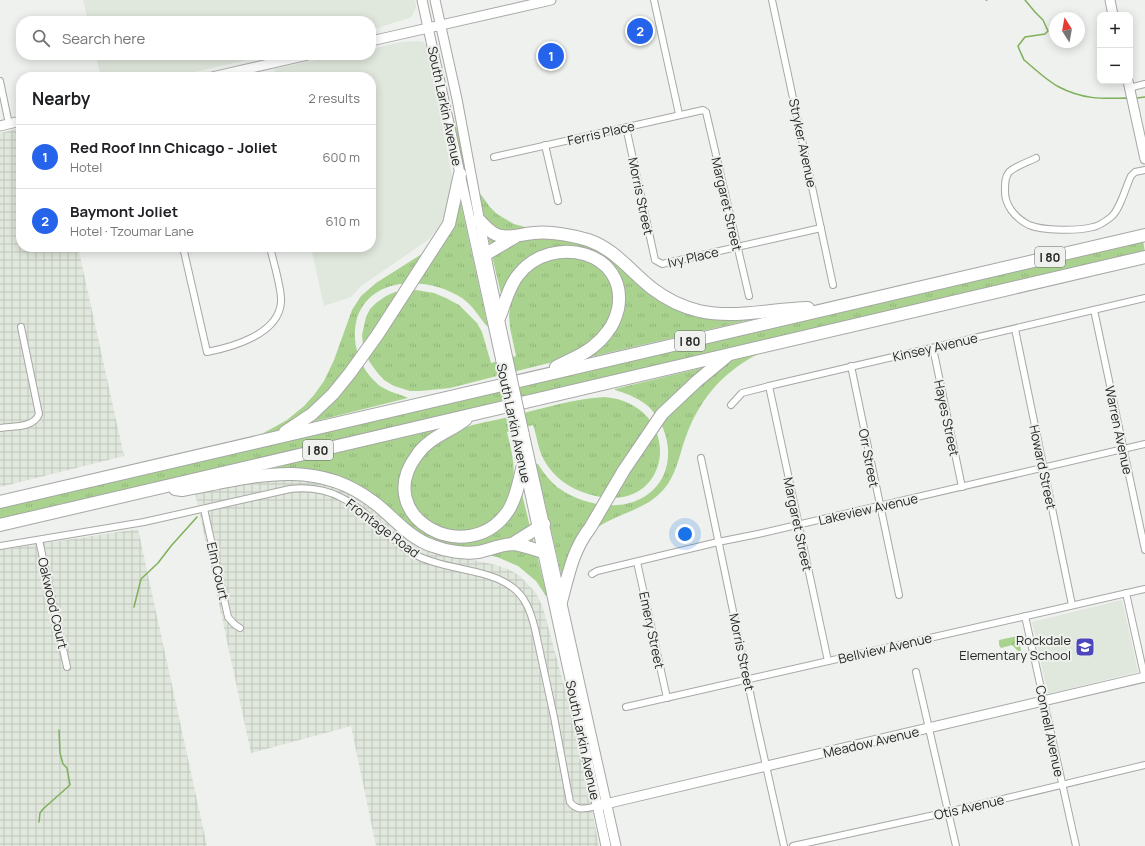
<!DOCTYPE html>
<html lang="en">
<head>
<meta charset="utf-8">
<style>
	:root { --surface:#fff; --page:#f6f6f6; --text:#202124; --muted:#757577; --line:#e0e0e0; --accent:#2563eb }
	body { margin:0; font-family:Manrope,sans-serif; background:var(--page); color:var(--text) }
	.controls { position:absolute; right:12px; top:12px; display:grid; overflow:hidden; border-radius:8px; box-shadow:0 2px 10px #0003 }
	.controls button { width:36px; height:36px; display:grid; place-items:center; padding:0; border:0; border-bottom:1px solid var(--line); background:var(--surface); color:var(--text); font:20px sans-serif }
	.compass { position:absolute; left:1049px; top:12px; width:36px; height:36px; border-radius:50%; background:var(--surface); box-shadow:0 2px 10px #0003; rotate:349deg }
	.you { position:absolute; left:685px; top:534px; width:14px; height:14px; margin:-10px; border:3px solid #fff; border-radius:50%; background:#1a73e8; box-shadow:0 0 0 6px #1a73e833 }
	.badge { display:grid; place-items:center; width:26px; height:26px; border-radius:50%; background:var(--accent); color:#fff; font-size:13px; font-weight:700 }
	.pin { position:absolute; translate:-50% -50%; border:2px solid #fff; box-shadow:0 1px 4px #0006 }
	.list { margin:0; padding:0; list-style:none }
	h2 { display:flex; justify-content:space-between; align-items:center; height:52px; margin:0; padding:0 16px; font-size:17px }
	h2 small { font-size:13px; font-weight:400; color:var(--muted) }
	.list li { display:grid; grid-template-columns:26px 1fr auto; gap:12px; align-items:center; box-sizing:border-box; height:64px; padding:0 16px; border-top:1px solid var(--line) }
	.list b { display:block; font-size:15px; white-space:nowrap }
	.list p { margin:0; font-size:13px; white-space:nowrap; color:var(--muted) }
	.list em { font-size:13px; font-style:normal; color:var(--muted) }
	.icon { flex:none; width:22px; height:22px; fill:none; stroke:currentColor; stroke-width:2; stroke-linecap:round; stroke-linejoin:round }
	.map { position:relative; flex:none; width:1145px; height:846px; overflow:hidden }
	.search { position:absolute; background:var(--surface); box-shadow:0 2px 10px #0003; left:16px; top:16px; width:360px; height:44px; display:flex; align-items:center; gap:10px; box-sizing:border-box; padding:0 14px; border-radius:16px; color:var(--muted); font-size:15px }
	.panel { position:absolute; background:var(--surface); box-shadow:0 2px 10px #0003; left:16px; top:72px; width:360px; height:180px; border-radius:16px }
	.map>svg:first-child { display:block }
	.built { fill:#e0e7dc }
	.industrial { fill:url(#industrial-grid) }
	.grass { fill:url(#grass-tufts) }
	.park { fill:url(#park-crowns) }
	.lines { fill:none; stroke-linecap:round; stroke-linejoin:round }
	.stream { stroke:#7fb05b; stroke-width:1.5 }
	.street-casing { stroke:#a5a8a4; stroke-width:8 }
	.secondary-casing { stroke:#a5a8a4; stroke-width:11 }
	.highway-casing { stroke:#a5a8a4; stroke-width:14 }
	.street { stroke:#fff; stroke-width:6 }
	.secondary { stroke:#fff; stroke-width:9 }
	.highway { stroke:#fff; stroke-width:12 }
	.secondary-bridge-casing { stroke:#a5a8a4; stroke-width:11; stroke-linecap:butt }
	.secondary-bridge { stroke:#fff; stroke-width:9 }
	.labels { text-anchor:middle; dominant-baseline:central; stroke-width:4; stroke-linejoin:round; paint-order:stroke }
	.shield { fill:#eef1ed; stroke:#626461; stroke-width:1 }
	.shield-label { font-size:12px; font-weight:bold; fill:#262725 }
	.street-label { font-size:13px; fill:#262725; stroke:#eef1ed }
	.poi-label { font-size:13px; fill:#262725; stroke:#eef1ed; text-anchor:end }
</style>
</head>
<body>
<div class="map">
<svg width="1145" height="846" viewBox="0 0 1145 846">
	<defs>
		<pattern id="industrial-grid" width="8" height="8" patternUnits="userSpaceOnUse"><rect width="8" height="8" fill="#e0e7dc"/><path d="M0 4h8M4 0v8" fill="none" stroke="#c0c6bd"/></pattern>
		<pattern id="grass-tufts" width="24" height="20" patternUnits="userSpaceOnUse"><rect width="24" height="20" fill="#a9d28f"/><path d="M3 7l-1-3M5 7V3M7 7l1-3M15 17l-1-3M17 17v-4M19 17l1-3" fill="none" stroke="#91b47b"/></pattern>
		<pattern id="park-crowns" width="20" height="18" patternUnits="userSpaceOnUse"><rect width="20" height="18" fill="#a9d28f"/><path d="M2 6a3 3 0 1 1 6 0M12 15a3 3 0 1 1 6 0" fill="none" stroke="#91b47b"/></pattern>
	</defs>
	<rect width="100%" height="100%" fill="#eef1ed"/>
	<g class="built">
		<polygon points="83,0 415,0 416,7 412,16 409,18 371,30 371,21 88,21"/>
		<polygon points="419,41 423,42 427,47 452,176 453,190 446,220 428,240 361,286 351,297 324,306 311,247 371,247 371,77 276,77 274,69 340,55 371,55 371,49 402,42"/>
		<polygon points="96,55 268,55 173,77 101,77"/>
		<polygon points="1122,600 1138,672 1048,694 1032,622"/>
	</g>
	<g class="industrial">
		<polygon points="21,128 21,247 78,247 124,456 0,487 0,133"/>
		<polygon points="295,478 331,484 365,502 429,550 496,565 510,570 520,576 536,593 543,608 576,730 599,846 376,846 351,726 251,753 195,492 271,480"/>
		<polygon points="138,529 207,846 0,846 0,550"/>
	</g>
	<g class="grass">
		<polygon points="449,107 450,107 461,142 478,231 476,231"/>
		<polygon points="479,192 490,207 497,214 514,224 591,245 671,303 776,314 577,360 618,319 608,264 548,251 502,298 492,256"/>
		<path d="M 461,204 L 488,327 C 479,318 474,306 462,298 C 430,277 372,274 357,318 C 354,330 354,342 358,354 C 362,367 370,378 380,386 C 389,392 399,394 408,398 L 260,435 L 287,420 L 304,406 L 314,395 L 324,381 L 334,360 L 352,310 L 361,296 L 376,283 L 425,252 L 458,205 Z"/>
		<polygon points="1143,240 1145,253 70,503 62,503 56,507 0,520 0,507 140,474 144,475"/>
		<polygon points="569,256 594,263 608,276 614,291 612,314 594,341 557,361 450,388 420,391 410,391 394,386 384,380 376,371 369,361 363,344 362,335 366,317 370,309 376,303 386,296 395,292 416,290 434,293 446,298 459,305 477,323 482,332 491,363 516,356 510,328 509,315 511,302 523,275 539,263 549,259"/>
		<path d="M 758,354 C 720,374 698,401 684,442 C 679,458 675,476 664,489 C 645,512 613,513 592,532 C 587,536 585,542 582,547 C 575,557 569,568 562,578 L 536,464 L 538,464 C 543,472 549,480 557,487 C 583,506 627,515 653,490 C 676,468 671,430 650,408 C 641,399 628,394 615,390 L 615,389 Z"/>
		<path d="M 605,397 C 688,405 673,521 588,494 C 569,488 554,478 544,460 C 538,450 537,436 533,425 L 507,432 C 512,452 517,471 511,492 C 503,519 473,537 444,530 C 440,528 435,524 431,522 C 428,520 423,518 421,516 C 413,508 411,496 411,485 C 410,463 436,441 455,432 C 470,424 488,422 504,418 C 538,410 571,399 605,397 Z"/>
		<polygon points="447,427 405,471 415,522 477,537 521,490 547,596 546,596 536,581 518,566 497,557 451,547 425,540 364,491 270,470 288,464"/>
	</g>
	<polygon class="park" points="1018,636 1021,650 1020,653 1012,645 1001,648 999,645 999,640"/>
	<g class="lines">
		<g class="stream">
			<polyline points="986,0 987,0"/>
			<path d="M 1025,0 L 1035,12 L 1043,20 L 1048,31 L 1045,34 L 1025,37 L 1018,46 C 1020,52 1022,55 1024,60 C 1035,69 1047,81 1059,87 C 1082,99 1101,99 1126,98 L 1128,99"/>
			<polyline points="1137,98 1145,97"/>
			<polyline points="134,607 141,579 158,563 171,546 197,517"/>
			<polyline points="39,822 40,813 43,809 70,785 67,768 63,764 60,753 59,730"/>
		</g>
		<g class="street-casing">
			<g id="street">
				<polyline points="654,0 679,114"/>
				<polyline points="772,0 833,285"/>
				<polyline points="0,81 9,124"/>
				<polyline points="1129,88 1145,84"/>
				<polyline points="626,127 655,260 662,264 821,228"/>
				<polyline points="545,145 558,201"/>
				<polyline points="494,157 703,110 706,112 749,296"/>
				<path d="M 1036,158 C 1028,162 1016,166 1009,172 C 1005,177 1005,183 1005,189 C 1004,205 1015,218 1029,225 C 1043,231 1078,231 1093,227 C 1099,226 1106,221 1111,217 C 1120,210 1126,186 1131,176 L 1135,172 L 1145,170"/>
				<path d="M 183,247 L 207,352 C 233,347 279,334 281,302 C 282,289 273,261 270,247"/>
				<polyline points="1094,310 1145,550"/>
				<polyline points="1015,329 1072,605"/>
				<polyline points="933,348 962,487"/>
				<polyline points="851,366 899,595"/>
				<polyline points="769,386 828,661"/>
				<polyline points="731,405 742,393 769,386 1145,298"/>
				<path d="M 0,428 C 13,426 34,428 39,414 L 21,327"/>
				<polyline points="701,458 756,721 784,846"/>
				<polyline points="204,509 228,617 234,624 240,628"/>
				<polyline points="39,540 67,667"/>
				<path d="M 0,546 L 144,522 L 290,489 C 335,484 357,506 388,534 C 398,543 408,552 420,557 C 448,570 488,569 512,587 C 526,597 531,613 535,629 L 554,717 L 570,802 C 577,812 587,808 597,806"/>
				<polyline points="637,562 667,698"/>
				<polyline points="592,574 597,571 718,542 758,534 1145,444"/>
				<polyline points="1126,593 1145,679"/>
				<polyline points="1025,616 1076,846"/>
				<polyline points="916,672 956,846"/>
				<polyline points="626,707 1145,589"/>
				<polyline points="793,846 948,812 1145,765"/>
			</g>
		</g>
		<g class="secondary-casing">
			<g id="secondary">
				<polyline points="422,0 501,361"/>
				<polyline points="435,0 457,99 488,266 508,359"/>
				<polyline points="1110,0 1113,15"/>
				<polyline points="371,41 551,0"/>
				<polyline points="212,77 308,55"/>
				<polyline points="1128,81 1145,159"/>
				<polyline points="0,126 21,121"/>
				<polyline points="516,429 606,846"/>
				<polyline points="524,433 616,846"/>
				<polyline points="597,806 1145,677"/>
			</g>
		</g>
		<g class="highway-casing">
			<g id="highway">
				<path d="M 479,220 C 485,226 492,235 501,236 C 512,238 523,234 534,233 C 552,231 570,235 588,240 C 615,249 631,272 653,289 C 666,299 683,307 699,311 C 736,319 771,309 808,308"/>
				<polyline points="486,254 515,237"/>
				<path d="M 499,318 C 505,304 509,285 519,274 C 552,233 629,251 618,309 C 616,317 613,325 608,331 C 599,344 584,354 570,360 C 565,363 560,364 556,367"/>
				<path d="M 466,419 C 450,432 429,437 417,455 C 370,517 468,570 508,511 C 517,497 519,480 523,465"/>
				<polyline points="285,432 312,414 333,394 350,373 378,334 449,224 460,174"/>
				<path d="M 175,489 L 182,490 C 248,478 313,456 372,501 C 392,515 408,538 433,546 C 446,551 464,554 478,552 C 489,550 502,544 513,544 C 523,545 533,549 543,552"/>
				<polyline points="0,502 1145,235"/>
				<polyline points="0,525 1145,257"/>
				<polyline points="512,544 544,524"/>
				<path d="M 561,602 C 568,576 573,549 590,528 L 624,470 L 662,414 L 697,381 L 726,357"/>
			</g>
		</g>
		<use href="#street" class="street"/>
		<use href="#secondary" class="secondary"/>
		<use href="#highway" class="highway"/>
		<g class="secondary-bridge-casing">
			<g id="secondary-bridge">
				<polyline points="508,359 524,433"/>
				<polyline points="501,361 516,429"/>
			</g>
		</g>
		<use href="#secondary-bridge" class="secondary-bridge"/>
	</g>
	<defs>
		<g id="school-square" transform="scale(1)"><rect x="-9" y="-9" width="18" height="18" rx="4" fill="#4e46bd" stroke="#eef1ed"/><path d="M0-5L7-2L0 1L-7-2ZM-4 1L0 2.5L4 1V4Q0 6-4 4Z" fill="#fff"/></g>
	</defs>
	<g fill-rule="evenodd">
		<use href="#school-square" x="1085" y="647"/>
	</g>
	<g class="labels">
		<g class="shield">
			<rect x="1035" y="247" width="30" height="20" rx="3"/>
			<rect x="675" y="331" width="30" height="20" rx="3"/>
			<rect x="303" y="440" width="30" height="20" rx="3"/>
		</g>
		<g class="shield-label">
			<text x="1050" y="257">I 80</text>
			<text x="690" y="341">I 80</text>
			<text x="318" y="450">I 80</text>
		</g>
		<g class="street-label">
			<text transform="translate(445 106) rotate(78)">South Larkin Avenue</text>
			<text transform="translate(601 133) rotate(-13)">Ferris Place</text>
			<text transform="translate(803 143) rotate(78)">Stryker Avenue</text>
			<text transform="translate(641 196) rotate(78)">Morris Street</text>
			<text transform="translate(727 204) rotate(77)">Margaret Street</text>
			<text transform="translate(693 257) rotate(-13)">Ivy Place</text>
			<text transform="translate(935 347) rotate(-13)">Kinsey Avenue</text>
			<text transform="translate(947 418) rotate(78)">Hayes Street</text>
			<text transform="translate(514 423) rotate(78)">South Larkin Avenue</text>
			<text transform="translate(1119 430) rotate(78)">Warren Avenue</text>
			<text transform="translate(869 458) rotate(79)">Orr Street</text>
			<text transform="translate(1043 467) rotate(78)">Howard Street</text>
			<text transform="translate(868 509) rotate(-13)">Lakeview Avenue</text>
			<text transform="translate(798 524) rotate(78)">Margaret Street</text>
			<text transform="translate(383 528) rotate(37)">Frontage Road</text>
			<text transform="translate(218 571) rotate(77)">Elm Court</text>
			<text transform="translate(53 603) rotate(77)">Oakwood Court</text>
			<text transform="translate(652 630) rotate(78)">Emery Street</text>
			<text transform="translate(885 648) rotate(-13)">Bellview Avenue</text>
			<text transform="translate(742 652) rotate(78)">Morris Street</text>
			<text transform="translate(1050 731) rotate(78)">Connell Avenue</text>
			<text transform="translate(583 740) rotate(78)">South Larkin Avenue</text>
			<text transform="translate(871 742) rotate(-13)">Meadow Avenue</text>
			<text transform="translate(969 807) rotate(-13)">Otis Avenue</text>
		</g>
		<g class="poi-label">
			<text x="1071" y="640">Rockdale<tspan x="1071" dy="15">Elementary School</tspan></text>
		</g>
	</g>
</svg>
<div class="controls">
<button>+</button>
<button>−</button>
</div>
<svg class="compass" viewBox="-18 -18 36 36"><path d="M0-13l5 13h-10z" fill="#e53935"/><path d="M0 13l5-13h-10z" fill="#757577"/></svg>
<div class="you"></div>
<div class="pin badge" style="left:551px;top:56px">1</div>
<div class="pin badge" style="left:640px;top:31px">2</div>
<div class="search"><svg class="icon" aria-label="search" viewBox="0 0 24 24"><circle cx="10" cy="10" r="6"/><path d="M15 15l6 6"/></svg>Search here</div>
<section class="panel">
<h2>Nearby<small>2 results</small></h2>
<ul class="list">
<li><span class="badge">1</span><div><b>Red Roof Inn Chicago - Joliet</b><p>Hotel</p></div><em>600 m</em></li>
<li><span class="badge">2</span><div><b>Baymont Joliet</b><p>Hotel · Tzoumar Lane</p></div><em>610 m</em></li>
</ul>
</section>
</div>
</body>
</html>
